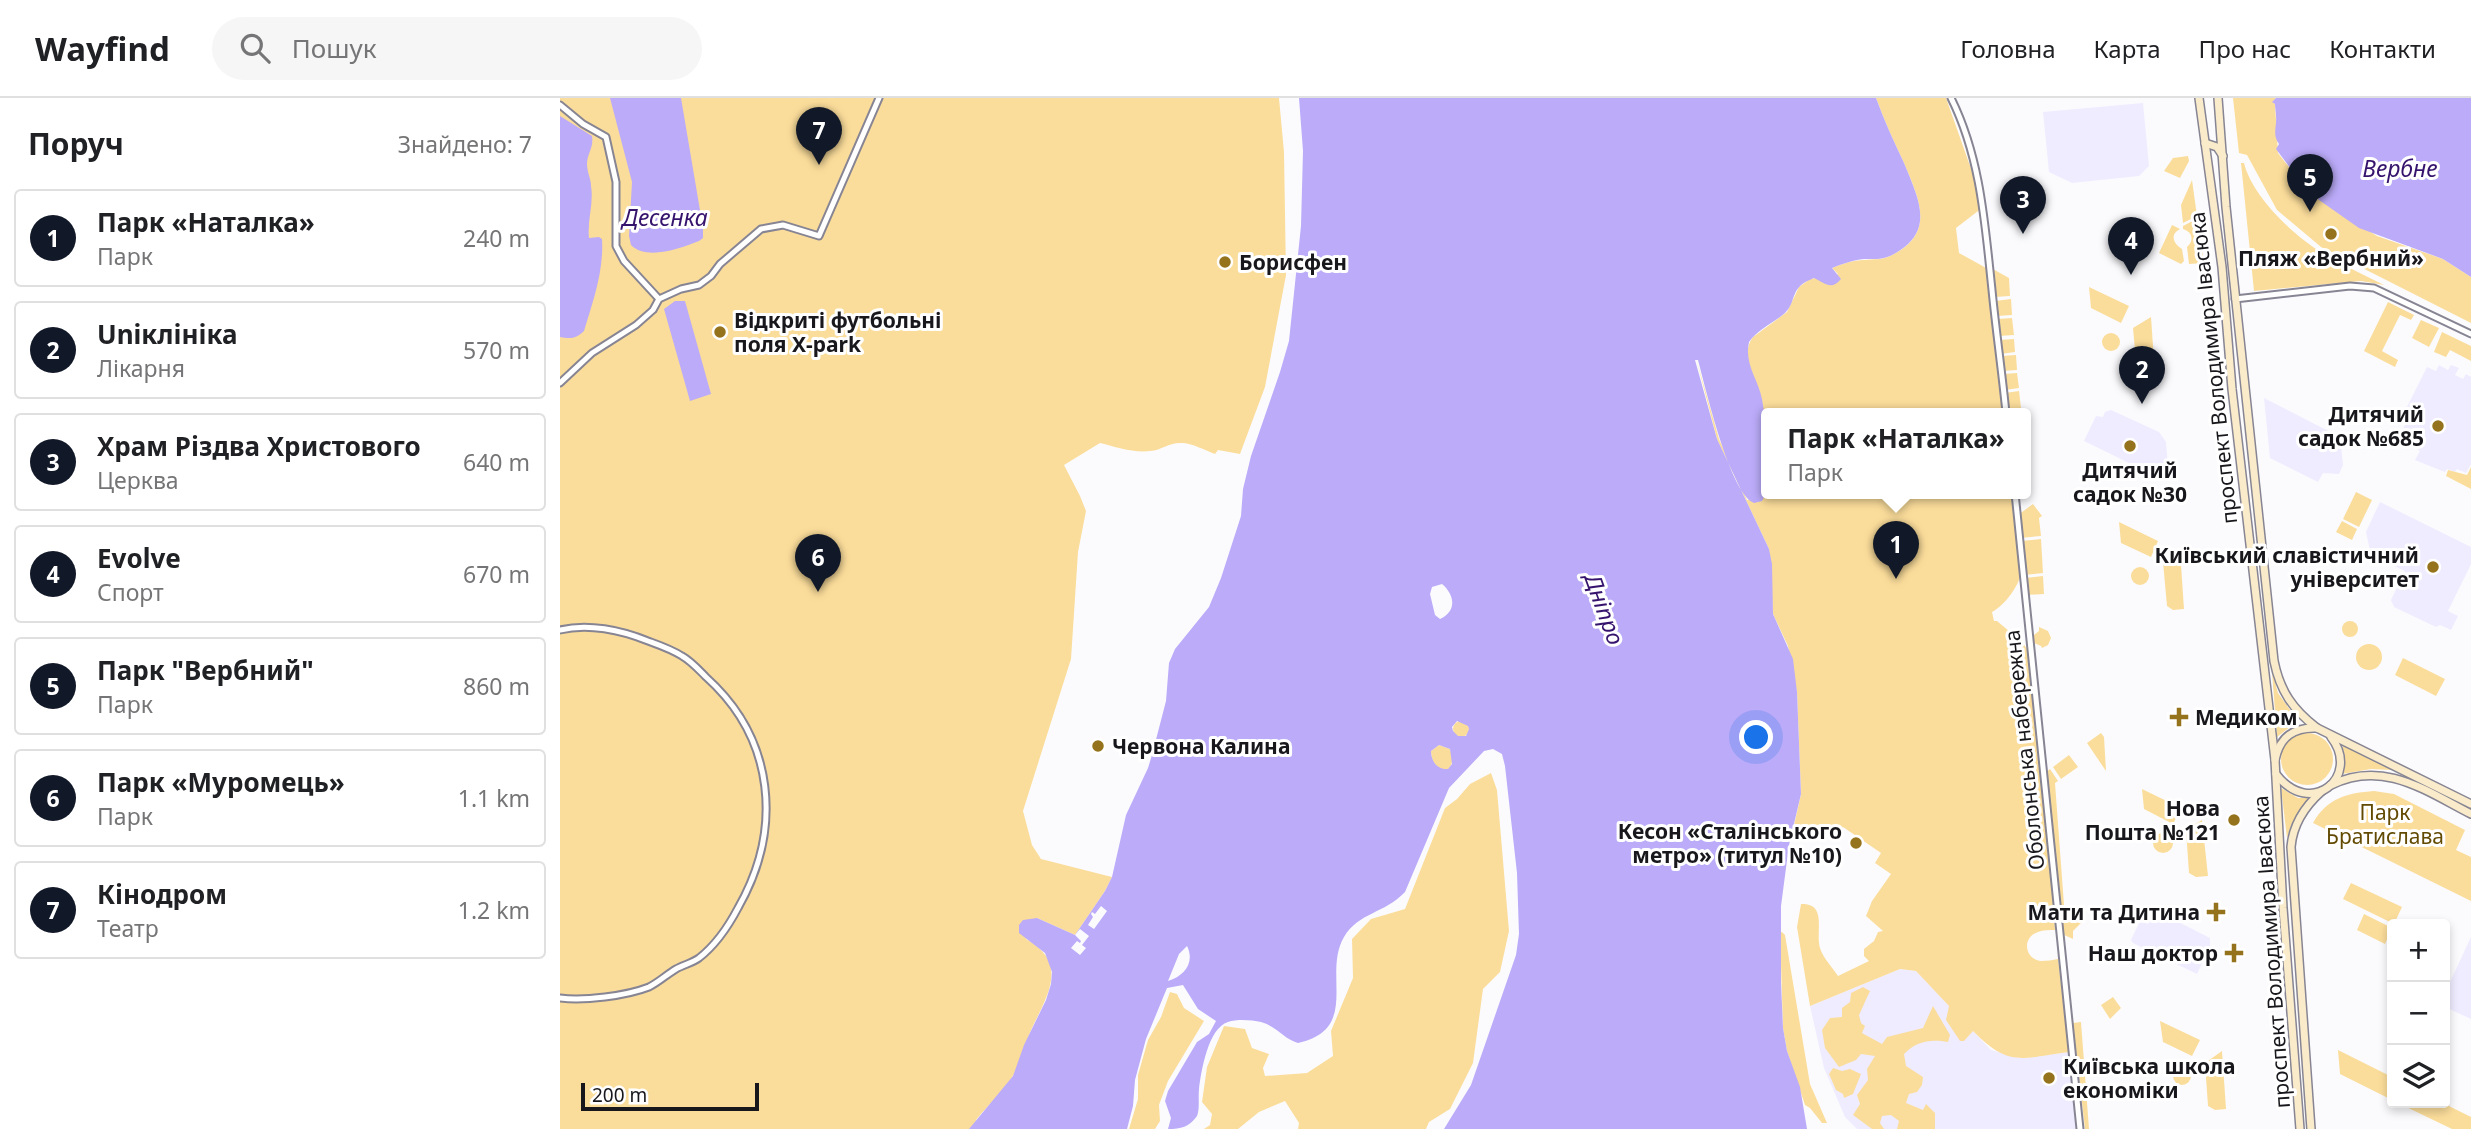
<!DOCTYPE html>
<html lang="uk">
<head>
<meta charset="utf-8">
<style>
	:root { --surface:#fff; --page:#f6f6f6; --text:#202124; --muted:#757577; --line:#e0e0e0; --accent:#111827 }
	body { margin:0; font-family:"Noto Sans",sans-serif; background:var(--page); color:var(--text) }
	.controls { position:absolute; right:21px; bottom:21px; display:grid; overflow:hidden; border-radius:7px; box-shadow:0 4px 10px #0003 }
	.controls button { width:63px; height:63px; display:grid; place-items:center; padding:0; border:0; border-bottom:2px solid var(--line); background:var(--surface); color:var(--text); font:35px sans-serif }
	.scale { position:absolute; left:21px; bottom:18px; width:178px; box-sizing:border-box; padding-left:7px; border:4px solid #18171c; border-top:0; font-size:19px; line-height:24px; white-space:nowrap; color:#18171c; -webkit-text-stroke:5px #fff; paint-order:stroke }
	.you { position:absolute; left:1197px; top:640px; width:24px; height:24px; margin:-18px; border:5px solid #fff; border-radius:50%; background:#1a73e8; box-shadow:0 0 0 10px #1a73e833 }
	.badge { display:grid; place-items:center; width:46px; height:46px; border-radius:50%; background:var(--accent); color:#fff; font-size:23px; font-weight:700 }
	.pin { position:absolute; translate:-50% -58px; filter:drop-shadow(0 2px 4px #0008) }
	.pin::after { content:''; position:absolute; top:37px; width:24px; height:21px; background:inherit; clip-path:polygon(0 0,100% 0,50% 100%) }
	.popup { position:absolute; left:1201px; top:310px; width:270px; height:91px; box-sizing:border-box; display:grid; place-content:center; border-radius:7px; background:var(--surface); filter:drop-shadow(0 2px 5px #0005); font-size:23px; white-space:nowrap; color:var(--muted) }
	.popup b { font-size:26px; color:var(--text) }
	.popup::after { content:''; position:absolute; left:50%; top:100%; margin-left:-14px; border:14px solid transparent; border-top-color:var(--surface) }
	.list { margin:0; padding:0; list-style:none }
	h2 { display:flex; justify-content:space-between; align-items:center; height:91px; margin:0; padding:0 28px; font-size:30px }
	h2 small { font-size:23px; font-weight:400; color:var(--muted) }
	.list li { display:grid; grid-template-columns:46px 1fr auto; gap:21px; align-items:center; box-sizing:border-box; height:98px; margin:0 14px 14px; padding:0 14px; border:2px solid var(--line); border-radius:7px }
	.list b { display:block; font-size:26px; white-space:nowrap }
	.list p { margin:0; font-size:23px; white-space:nowrap; color:var(--muted) }
	.list em { font-size:23px; font-style:normal; color:var(--muted) }
	.icon { flex:none; width:38px; height:38px; fill:none; stroke:currentColor; stroke-width:2; stroke-linecap:round; stroke-linejoin:round }
	.map { position:relative; flex:none; width:1911px; height:1031px; overflow:hidden }
	header { display:flex; align-items:center; gap:42px; box-sizing:border-box; height:98px; padding:0 35px; background:var(--surface); border-bottom:2px solid var(--line) }
	header strong { font-size:33px }
	nav { display:flex; gap:38px; margin-inline-start:auto; font-size:24px }
	.search { width:490px; height:63px; background:var(--page); display:flex; align-items:center; gap:18px; box-sizing:border-box; padding:0 24px; border-radius:38px; color:var(--muted); font-size:26px }
	main { display:flex }
	aside { flex:1; background:var(--surface) }
	.map>svg:first-child { display:block }
	.built { fill:#efecff }
	.green { fill:#fbdd9b }
	.water { fill:#bbabf9; fill-rule:evenodd }
	.pier { fill:#fbfbfe }
	.lines { fill:none; stroke-linecap:round; stroke-linejoin:round }
	.street-casing { stroke:#878593; stroke-width:9 }
	.secondary-casing { stroke:#878593; stroke-width:10 }
	.street { stroke:#fff; stroke-width:5 }
	.secondary { stroke:#faeccb; stroke-width:7 }
	.poi-dot { fill:#95731c; stroke:#fff; stroke-width:2.5 }
	.labels { text-anchor:middle; dominant-baseline:central; stroke-width:6; stroke-linejoin:round; paint-order:stroke }
	.poi-label { font-size:21px; font-weight:bold; fill:#18171c; stroke:#fff; text-anchor:end }
	.street-label { font-size:21px; fill:#18171c; stroke:#fff }
	.park-label { font-size:21px; fill:#624a03; stroke:#fff }
	.water-label { font-size:23px; font-style:italic; fill:#36146d; stroke:#fff }
</style>
</head>
<body>
<header>
<strong>Wayfind</strong>
<div class="search"><svg class="icon" aria-label="search" viewBox="0 0 24 24"><circle cx="10" cy="10" r="6"/><path d="M15 15l6 6"/></svg>Пошук</div>
<nav><a>Головна</a><a>Карта</a><a>Про нас</a><a>Контакти</a></nav>
</header>
<main>
<aside>
<h2>Поруч<small>Знайдено: 7</small></h2>
<ul class="list">
<li><span class="badge">1</span><div><b>Парк «Наталка»</b><p>Парк</p></div><em>240 m</em></li>
<li><span class="badge">2</span><div><b>Uniклініка</b><p>Лікарня</p></div><em>570 m</em></li>
<li><span class="badge">3</span><div><b>Храм Різдва Христового</b><p>Церква</p></div><em>640 m</em></li>
<li><span class="badge">4</span><div><b>Evolve</b><p>Спорт</p></div><em>670 m</em></li>
<li><span class="badge">5</span><div><b>Парк &quot;Вербний&quot;</b><p>Парк</p></div><em>860 m</em></li>
<li><span class="badge">6</span><div><b>Парк «Муромець»</b><p>Парк</p></div><em>1.1 km</em></li>
<li><span class="badge">7</span><div><b>Кінодром</b><p>Театр</p></div><em>1.2 km</em></li>
</ul>
</aside>
<div class="map">
<svg width="1911" height="1031" viewBox="0 0 1911 1031">
	<rect width="100%" height="100%" fill="#fbfbfe"/>
	<g class="built">
		<polygon points="1583,5 1589,68 1579,78 1512,85 1489,74 1483,14"/>
		<polygon points="1879,267 1888,272 1891,267 1899,270 1895,277 1903,281 1906,276 1911,279 1911,366 1906,375 1897,371 1895,374 1887,371 1885,374 1855,362 1860,353 1854,349 1857,343 1841,335 1848,321 1843,317 1867,269 1876,273"/>
		<polygon points="1704,300 1780,339 1783,367 1779,376 1763,375 1758,384 1710,360"/>
		<polygon points="1551,312 1599,334 1606,344 1608,369 1602,381 1524,343 1536,318 1543,319 1545,314"/>
		<polygon points="1820,404 1911,449 1911,466 1888,513 1898,518 1891,532 1880,527 1876,529 1834,509 1831,502 1845,473 1811,457 1806,434"/>
		<polygon points="1595,812 1650,840 1650,848 1637,876 1573,845 1571,842 1580,823 1588,826"/>
		<polygon points="1911,839 1911,921 1885,909 1885,895"/>
		<polygon points="1340,871 1356,873 1431,952 1461,960 1509,954 1517,1031 1297,1031 1285,1019 1264,970 1250,908"/>
	</g>
	<g class="green">
		<path d="M 0,0 L 719,0 L 724,54 L 726,177 L 705,289 L 680,356 L 658,352 L 655,356 C 645,352 633,346 623,345 C 608,344 603,352 590,353 C 573,355 556,349 540,345 L 504,367 L 520,398 L 526,413 L 518,454 L 511,561 L 463,713 L 472,747 L 481,761 L 552,779 L 545,793 L 515,837 L 477,820 L 466,841 C 509,865 488,896 472,930 C 465,945 462,961 454,976 C 445,992 428,1007 416,1022 L 422,1031 L 0,1031 Z"/>
		<path d="M 1316,0 L 1386,0 L 1415,82 L 1422,110 L 1396,130 L 1399,155 L 1428,171 L 1444,315 L 1206,315 L 1206,335 C 1204,322 1204,309 1200,297 C 1196,278 1179,258 1193,239 L 1227,214 L 1239,189 L 1250,181 L 1278,176 L 1272,170 C 1282,166 1293,162 1304,162 C 1314,161 1321,162 1330,158 C 1377,136 1359,101 1344,65 C 1334,44 1324,22 1316,0 Z"/>
		<polygon points="1673,0 1716,0 1713,4 1715,6 1718,55 1749,95 1817,138 1883,161 1911,179 1911,225 1761,149 1717,112 1687,57 1679,55"/>
		<polygon points="1628,58 1629,63 1620,80 1604,73 1613,60"/>
		<path d="M 1681,65 L 1684,65 C 1692,98 1733,137 1761,154 C 1781,167 1803,176 1824,187 L 1801,183 L 1694,193 Z"/>
		<polygon points="1632,82 1637,118 1623,125 1621,107"/>
		<path d="M 1638,120 L 1644,165 L 1629,166 L 1627,149 C 1634,143 1633,134 1623,131 L 1623,128 Z"/>
		<path d="M 1612,127 L 1620,131 C 1609,137 1614,146 1622,151 L 1624,163 L 1621,166 L 1599,155 Z"/>
		<polygon points="1431,170 1449,180 1450,198 1435,199"/>
		<polygon points="1529,189 1569,208 1561,225 1531,210"/>
		<polygon points="1451,201 1452,217 1437,218 1435,203"/>
		<polygon points="1828,204 1854,217 1851,222 1840,217 1822,253 1838,262 1835,269 1804,253"/>
		<polygon points="1591,219 1595,277 1583,278 1577,274 1573,230"/>
		<polygon points="1452,220 1454,237 1439,238 1437,221"/>
		<polygon points="1861,222 1879,230 1869,249 1852,240"/>
		<polygon points="1882,234 1911,248 1911,263 1890,252 1886,259 1874,254"/>
		<circle cx="1551" cy="244" r="9"/>
		<polygon points="1454,241 1455,254 1441,256 1439,242"/>
		<polygon points="1456,257 1457,272 1443,273 1441,258"/>
		<path d="M 1136,260 L 1159,341 L 1187,402 L 1206,398 L 1206,395 L 1452,395 C 1455,418 1462,452 1461,474 C 1460,487 1444,508 1432,514 L 1434,523 L 1437,523 L 1462,544 L 1470,555 L 1489,737 L 1495,832 C 1490,832 1483,832 1478,834 C 1462,839 1464,861 1481,863 C 1486,863 1493,862 1498,861 L 1509,954 C 1462,960 1449,970 1413,933 L 1404,943 L 1400,943 L 1386,922 L 1389,908 L 1356,873 L 1340,871 L 1250,908 L 1237,829 L 1241,806 C 1268,805 1255,834 1260,850 C 1263,860 1273,870 1278,878 L 1309,863 L 1304,858 L 1304,851 L 1314,843 L 1318,834 L 1323,833 L 1306,818 L 1312,803 L 1331,776 L 1315,765 L 1321,755 L 1283,729 L 1276,740 L 1269,740 L 1269,730 L 1262,726 L 1233,732 L 1241,696 L 1237,594 L 1228,548 L 1213,516 L 1209,451 L 1157,341 Z"/>
		<polygon points="1457,275 1459,290 1445,292 1443,276"/>
		<polygon points="1459,293 1461,310 1447,312 1445,295"/>
		<polygon points="1911,369 1911,391 1886,378 1888,372 1907,377"/>
		<polygon points="1796,394 1812,402 1799,429 1783,421"/>
		<polygon points="1473,406 1482,418 1479,420 1481,438 1460,440 1458,417"/>
		<polygon points="1782,423 1797,431 1792,442 1776,434"/>
		<polygon points="1559,424 1598,443 1591,459 1561,445"/>
		<polygon points="1481,441 1483,475 1464,477 1461,443"/>
		<polygon points="1620,452 1624,511 1613,512 1607,508 1603,464"/>
		<circle cx="1580" cy="478" r="9"/>
		<polygon points="1483,478 1484,496 1466,497 1465,480"/>
		<circle cx="1790" cy="531" r="8"/>
		<polygon points="1479,529 1488,533 1491,540 1488,547 1482,550 1481,548 1474,545 1474,537 1479,533"/>
		<circle cx="1809" cy="559" r="13"/>
		<polygon points="1843,560 1885,581 1876,598 1835,577"/>
		<polygon points="1712,574 1718,595 1738,623 1717,639"/>
		<circle cx="901" cy="631" r="8"/>
		<circle cx="1747" cy="661" r="26"/>
		<polygon points="1541,635 1544,639 1546,673 1527,645"/>
		<polygon points="1782,646 1832,672 1811,671 1782,676 1785,659"/>
		<path d="M 879,647 L 890,651 C 893,660 894,664 888,672 C 876,672 871,663 871,653 Z"/>
		<polygon points="1509,657 1518,669 1501,681 1493,669"/>
		<polygon points="1490,671 1498,683 1495,685 1504,807 1499,807 1486,674"/>
		<polygon points="931,675 937,692 949,833 940,874 923,891 913,965 890,1011 869,1024 866,1031 738,1031 739,1025 725,1003 699,1014 678,1031 644,1031 650,1027 652,1016 642,1004 647,969 664,928 685,931 692,950 709,956 703,970 705,978 747,975 773,958 771,933 793,880 792,841 811,821 845,811 885,710 897,701 910,686"/>
		<polygon points="1721,690 1738,700 1748,700 1732,725 1727,740"/>
		<polygon points="1582,691 1621,710 1613,726 1584,711"/>
		<path d="M 1814,693 L 1834,696 L 1905,732 L 1896,752 L 1911,759 L 1911,803 L 1753,725 C 1767,700 1787,695 1814,693 Z"/>
		<polygon points="1642,722 1648,778 1636,779 1629,775 1626,732"/>
		<circle cx="1603" cy="745" r="10"/>
		<polygon points="1791,785 1842,809 1834,826 1783,801"/>
		<polygon points="1504,812 1505,817 1521,825 1513,833 1513,841 1502,836 1500,813"/>
		<polygon points="1804,816 1832,830 1825,846 1797,832"/>
		<polygon points="1222,834 1225,837 1250,986 1267,1025 1262,1025 1250,1010 1245,1007 1227,953 1223,930 1220,835"/>
		<path d="M 1303,889 L 1310,893 L 1299,917 L 1301,925 L 1305,928 L 1302,935 L 1322,946 L 1327,939 L 1363,930 L 1373,908 L 1390,937 L 1388,944 C 1370,941 1357,943 1344,956 L 1346,968 L 1363,979 L 1362,987 L 1357,994 L 1349,996 L 1346,1005 L 1363,1012 L 1366,1006 L 1375,1015 L 1375,1031 L 1337,1031 L 1339,1023 L 1331,1017 L 1322,1018 L 1320,1025 L 1324,1031 L 1312,1031 L 1293,1017 L 1300,1006 L 1297,997 L 1308,982 L 1307,971 L 1315,958 L 1301,956 L 1296,962 L 1279,969 L 1265,950 L 1262,932 L 1270,920 L 1282,919 L 1282,910 L 1290,904 L 1291,895 Z"/>
		<polygon points="610,894 617,896 624,910 644,923 608,983 599,1007 600,1023 595,1031 569,1031 578,1001 578,977 588,942 601,919"/>
		<polygon points="1553,899 1561,910 1550,921 1541,907"/>
		<polygon points="1600,923 1640,942 1632,958 1603,944"/>
		<polygon points="1521,924 1529,1031 1525,1031 1513,925"/>
		<polygon points="1778,952 1832,979 1832,1002 1780,976"/>
		<polygon points="1662,953 1666,1011 1655,1012 1648,1008 1645,965"/>
		<circle cx="1622" cy="978" r="9"/>
		<polygon points="1273,970 1282,973 1290,971 1301,976 1293,996 1284,1000 1283,996 1276,992 1269,976"/>
		<polygon points="1838,1005 1883,1005 1911,1019 1911,1031 1892,1031"/>
	</g>
	<g class="water">
		<path d="M 50,0 L 121,0 L 143,130 L 143,140 L 139,143 C 121,150 87,163 71,147 L 69,138 L 72,84 Z"/>
		<path d="M 739,0 L 1316,0 C 1324,22 1334,44 1344,65 C 1359,102 1377,135 1330,158 C 1321,162 1314,161 1304,161 C 1293,162 1282,166 1272,170 L 1281,181 C 1271,193 1265,185 1254,180 C 1228,190 1238,202 1225,215 C 1214,225 1198,231 1189,244 C 1184,266 1198,281 1202,301 C 1208,332 1206,363 1206,395 L 1202,403 L 1194,405 C 1170,396 1145,288 1138,262 L 1135,262 L 1157,341 L 1209,451 L 1212,466 L 1213,516 L 1233,561 L 1237,594 L 1241,696 L 1229,747 L 1221,808 L 1221,884 L 1223,930 L 1227,953 L 1240,989 L 1247,1031 L 884,1031 L 911,987 L 956,857 L 959,836 L 957,775 L 945,668 L 942,656 L 933,651 L 924,653 L 889,690 L 845,794 C 824,816 799,814 784,839 C 762,876 801,931 738,945 C 724,941 716,928 701,924 C 692,922 677,921 668,924 C 648,930 641,974 639,991 C 638,1001 640,1010 637,1018 C 629,1029 621,1031 608,1031 L 611,1020 L 605,1003 L 608,993 L 637,944 L 649,936 L 656,923 L 638,911 L 623,887 L 607,890 L 586,941 L 575,982 L 573,1008 L 567,1031 L 409,1031 L 453,978 L 464,947 L 486,902 L 491,886 L 492,874 L 485,855 L 459,835 L 459,827 L 463,822 L 477,820 L 515,837 L 545,793 L 552,779 L 566,717 L 588,670 L 592,657 L 606,603 L 609,565 L 615,551 L 649,509 L 661,480 L 681,418 L 683,391 L 691,358 L 720,274 L 729,243 L 741,128 L 743,53 ZM 882,486 C 895,497 897,513 880,521 L 875,517 L 870,496 L 872,489 ZM 897,623 L 908,628 L 909,631 L 906,638 L 898,638 L 893,633 L 892,629 ZM 879,647 L 890,651 L 892,666 L 888,671 C 877,672 871,663 871,653 ZM 627,848 C 635,864 625,878 608,883 L 619,856 Z"/>
		<path d="M 1716,0 L 1911,0 L 1911,179 L 1883,161 L 1799,130 L 1749,95 L 1716,51 L 1719,46 C 1712,36 1717,30 1716,18 C 1716,14 1715,10 1715,6 L 1712,4 Z"/>
		<path d="M 0,18 L 32,38 C 34,50 27,55 27,66 C 27,74 31,81 31,88 C 34,106 27,122 29,140 L 39,139 L 42,141 C 44,173 33,203 24,233 C 16,241 10,241 0,239 Z"/>
		<polygon points="115,203 125,203 151,296 130,303 104,211"/>
	</g>
	<g class="pier">
		<polygon points="541,808 547,813 534,831 528,827 533,819 531,816 532,814 535,816"/>
		<polygon points="520,831 529,838 522,847 526,850 520,857 511,850 517,843 520,845 521,843 515,837"/>
	</g>
	<g class="lines">
		<g class="street-casing">
			<g id="street">
				<path d="M 1391,0 C 1421,60 1425,127 1432,192 C 1436,233 1442,274 1446,315"/>
				<polyline points="0,7 23,26 46,39 56,84 56,148 64,163 99,201"/>
				<polyline points="1675,201 1790,188 1814,190 1911,236"/>
				<polyline points="0,285 32,255 76,227 93,212 99,201 121,191 139,187 151,178 160,166 201,131 223,127 259,138 319,0"/>
				<polyline points="1455,395 1520,1031"/>
				<path d="M 0,532 C 28,525 61,532 88,543 C 99,547 111,551 122,558 C 131,563 138,571 146,579 C 215,641 223,731 178,810 C 168,829 157,846 139,860 C 132,865 123,867 116,871 C 106,877 99,884 89,889 C 66,898 24,903 0,900"/>
			</g>
		</g>
		<g class="secondary-casing">
			<g id="secondary">
				<polyline points="1639,0 1662,169 1672,291 1715,662"/>
				<path d="M 1658,0 L 1666,109 L 1714,563 C 1720,593 1733,612 1757,630"/>
				<polyline points="1645,45 1657,49 1663,58"/>
				<path d="M 1716,676 C 1750,721 1802,679 1771,639"/>
				<path d="M 1771,687 C 1823,661 1866,693 1911,716"/>
				<path d="M 1740,1031 L 1723,810 L 1715,662 C 1720,638 1734,629 1757,630 L 1911,706"/>
				<path d="M 1751,1031 L 1731,749 C 1733,725 1745,708 1762,693"/>
			</g>
		</g>
		<use href="#street" class="street"/>
		<use href="#secondary" class="secondary"/>
	</g>
	<g class="poi-dot">
		<circle cx="1771" cy="136" r="7"/>
		<circle cx="665" cy="164" r="7"/>
		<circle cx="160" cy="234" r="7"/>
		<circle cx="1878" cy="328" r="7"/>
		<circle cx="1570" cy="348" r="7"/>
		<circle cx="1873" cy="469" r="7"/>
		<path d="M1615.5 608.5h7v7h7v7h-7v7h-7v-7h-7v-7h7z"/>
		<circle cx="538" cy="648" r="7"/>
		<circle cx="1674" cy="722" r="7"/>
		<circle cx="1296" cy="745" r="7"/>
		<path d="M1652.5 803.5h7v7h7v7h-7v7h-7v-7h-7v-7h7z"/>
		<path d="M1670.5 844.5h7v7h7v7h-7v7h-7v-7h-7v-7h7z"/>
		<circle cx="1489" cy="980" r="7"/>
	</g>
	<g class="labels">
		<g class="poi-label">
			<text x="1771" y="160" text-anchor="middle">Пляж «Вербний»</text>
			<text x="679" y="164" text-anchor="start">Борисфен</text>
			<text x="174" y="222" text-anchor="start">Відкриті футбольні<tspan x="174" dy="24">поля X-park</tspan></text>
			<text x="1864" y="316">Дитячий<tspan x="1864" dy="24">садок №685</tspan></text>
			<text x="1570" y="372" text-anchor="middle">Дитячий<tspan x="1570" dy="24">садок №30</tspan></text>
			<text x="1859" y="457">Київський славістичний<tspan x="1859" dy="24">університет</tspan></text>
			<text x="1635" y="619" text-anchor="start">Медиком</text>
			<text x="552" y="648" text-anchor="start">Червона Калина</text>
			<text x="1660" y="710">Нова<tspan x="1660" dy="24">Пошта №121</tspan></text>
			<text x="1282" y="733">Кесон «Сталінського<tspan x="1282" dy="24">метро» (титул №10)</tspan></text>
			<text x="1640" y="814">Мати та Дитина</text>
			<text x="1658" y="855">Наш доктор</text>
			<text x="1503" y="968" text-anchor="start">Київська школа<tspan x="1503" dy="24">економіки</tspan></text>
		</g>
		<g class="street-label">
			<text transform="translate(1653 270) rotate(-96)">проспект Володимира Івасюка</text>
			<text transform="translate(1464 652) rotate(-96)">Оболонська набережна</text>
			<text transform="translate(1711 854) rotate(-94)">проспект Володимира Івасюка</text>
		</g>
		<g class="park-label">
			<text x="1825" y="714">Парк<tspan x="1825" dy="24">Братислава</tspan></text>
		</g>
		<g class="water-label">
			<text x="1840" y="70">Вербне</text>
			<text x="105" y="119">Десенка</text>
			<text transform="translate(1045 511) rotate(70)">Дніпро</text>
		</g>
	</g>
</svg>
<div class="controls">
<button>+</button>
<button>−</button>
<button><svg class="icon" aria-label="layers" viewBox="0 0 24 24"><path d="M12 4l9 5-9 5-9-5zM3 14l9 5 9-5"/></svg></button>
</div>
<div class="scale">200 m</div>
<div class="you"></div>
<div class="pin badge" style="left:1336px;top:481px">1</div>
<div class="popup"><b>Парк «Наталка»</b>Парк</div>
<div class="pin badge" style="left:1582px;top:306px">2</div>
<div class="pin badge" style="left:1463px;top:136px">3</div>
<div class="pin badge" style="left:1571px;top:177px">4</div>
<div class="pin badge" style="left:1750px;top:114px">5</div>
<div class="pin badge" style="left:258px;top:494px">6</div>
<div class="pin badge" style="left:259px;top:67px">7</div>
</div>
</main>
</body>
</html>
